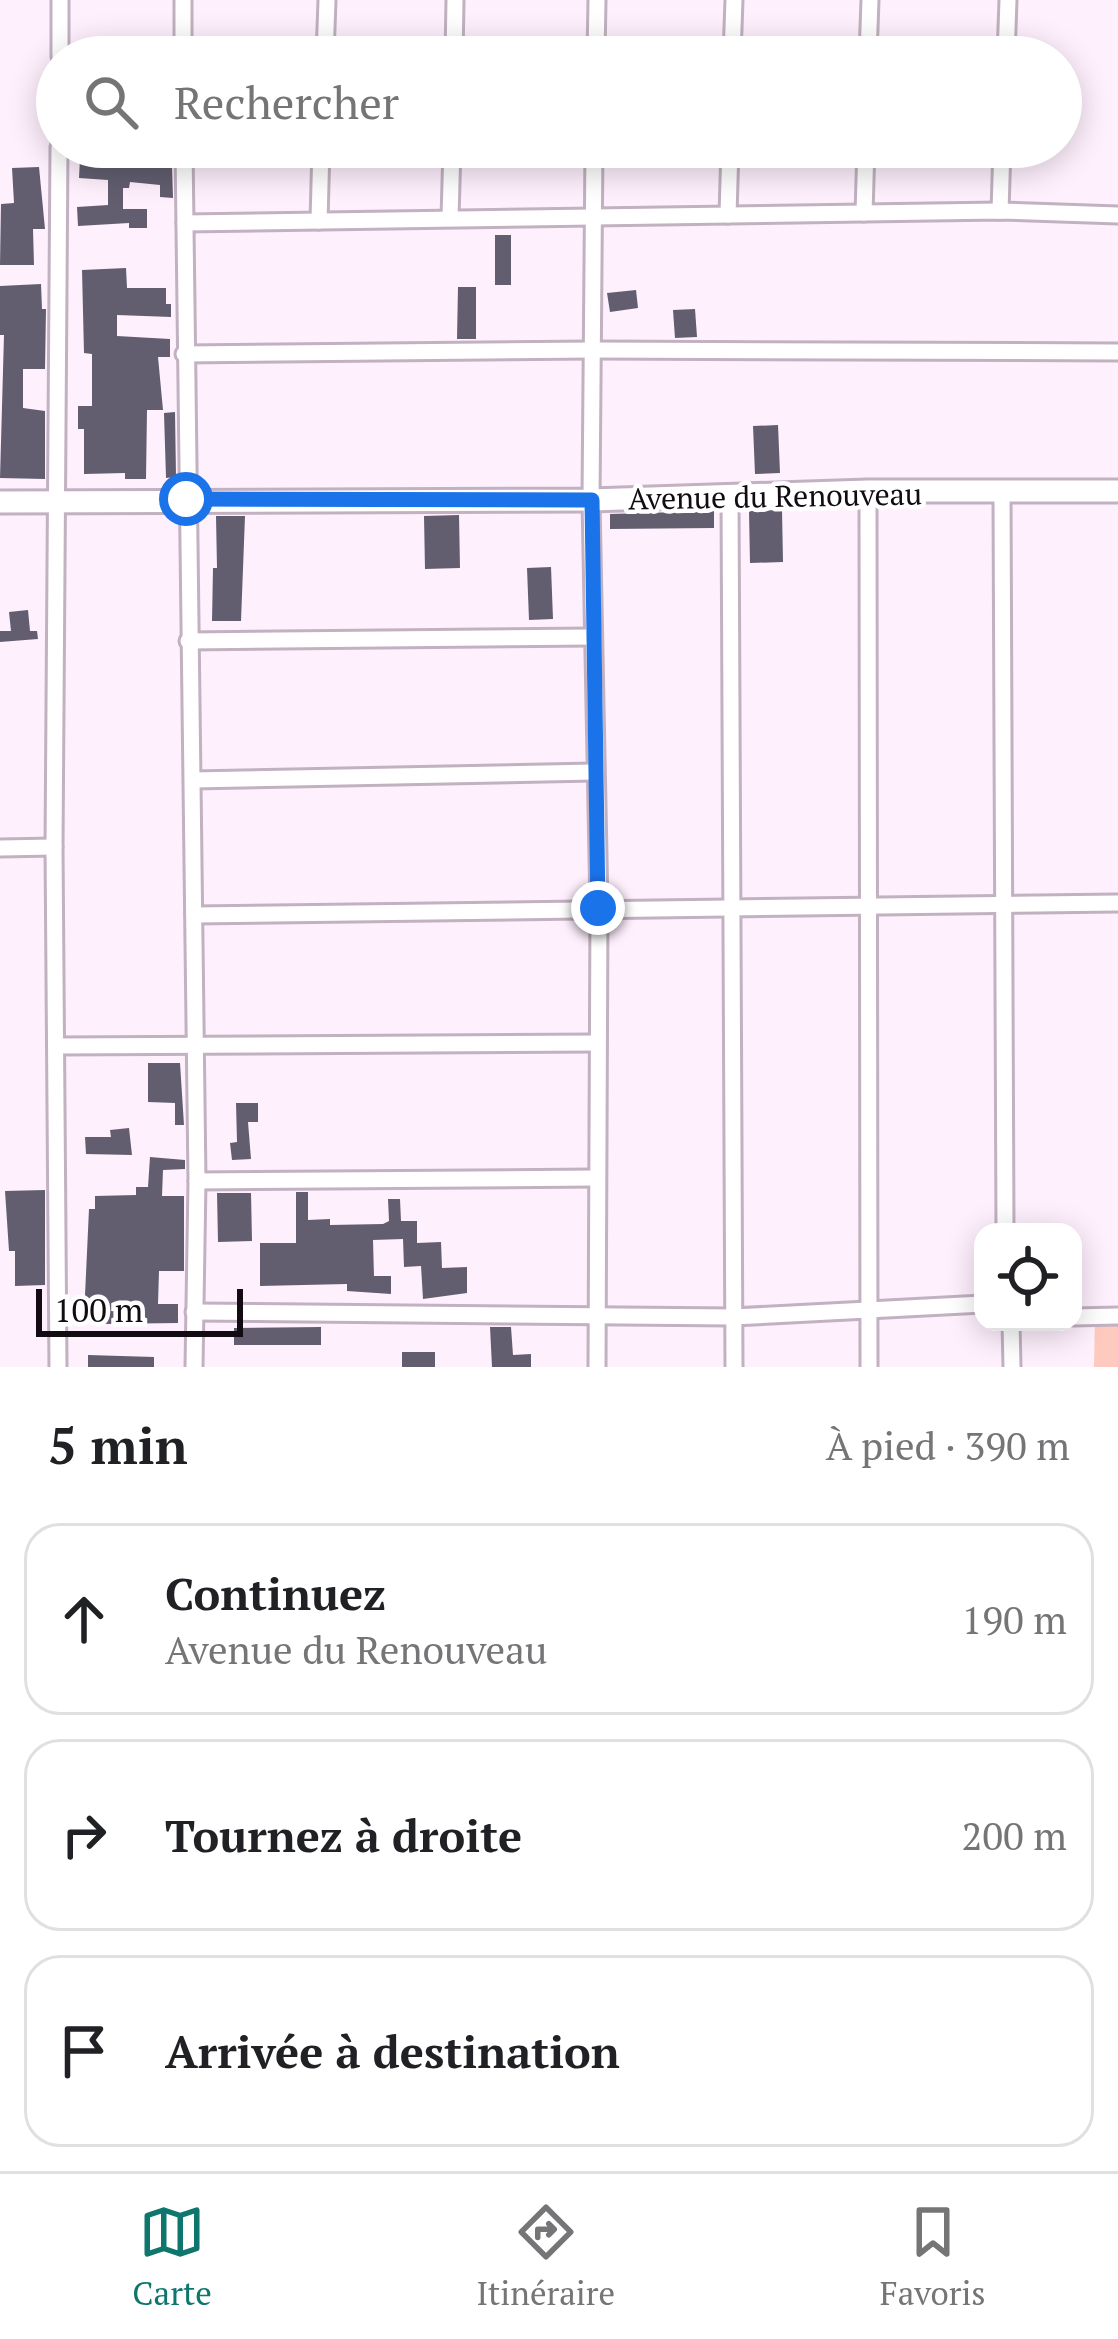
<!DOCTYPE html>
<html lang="fr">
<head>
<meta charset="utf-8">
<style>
	:root { --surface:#fff; --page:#f2f2f2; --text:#202124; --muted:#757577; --line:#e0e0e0; --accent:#0f766e }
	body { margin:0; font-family:"PT Serif",serif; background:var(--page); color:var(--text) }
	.controls { position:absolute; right:36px; bottom:36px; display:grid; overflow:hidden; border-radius:24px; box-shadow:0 6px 30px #0003 }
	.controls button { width:108px; height:108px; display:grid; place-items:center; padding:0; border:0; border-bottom:3px solid var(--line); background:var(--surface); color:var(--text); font:60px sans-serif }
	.scale { position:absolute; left:36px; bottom:30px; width:207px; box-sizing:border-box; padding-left:12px; border:6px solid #120c12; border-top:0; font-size:33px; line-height:42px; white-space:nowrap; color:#120c12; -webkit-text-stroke:9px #fff; paint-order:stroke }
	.stop { position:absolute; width:36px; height:36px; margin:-27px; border:9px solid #1a73e8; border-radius:50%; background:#fff }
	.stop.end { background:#1a73e8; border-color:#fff; box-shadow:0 3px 12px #0008 }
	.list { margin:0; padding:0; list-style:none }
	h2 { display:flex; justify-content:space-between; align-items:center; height:156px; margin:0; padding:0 48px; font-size:51px }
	h2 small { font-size:39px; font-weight:400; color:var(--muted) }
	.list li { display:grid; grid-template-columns:78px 1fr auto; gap:36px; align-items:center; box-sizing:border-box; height:192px; margin:0 24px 24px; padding:0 24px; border:3px solid var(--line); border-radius:36px }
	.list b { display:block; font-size:45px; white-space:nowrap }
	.list p { margin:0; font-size:39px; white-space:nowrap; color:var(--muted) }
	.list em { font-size:39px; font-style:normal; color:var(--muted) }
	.icon { flex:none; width:66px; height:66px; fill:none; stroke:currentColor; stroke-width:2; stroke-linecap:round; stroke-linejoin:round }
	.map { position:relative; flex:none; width:1118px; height:1367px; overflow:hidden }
	.search { position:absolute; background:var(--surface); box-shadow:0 6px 30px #0003; left:36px; right:36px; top:36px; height:132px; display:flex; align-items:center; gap:30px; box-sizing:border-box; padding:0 42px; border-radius:66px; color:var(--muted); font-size:45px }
	.sheet { height:804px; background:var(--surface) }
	nav { display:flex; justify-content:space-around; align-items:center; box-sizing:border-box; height:168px; border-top:3px solid var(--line); background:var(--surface); font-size:33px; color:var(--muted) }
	nav a { display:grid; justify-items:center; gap:6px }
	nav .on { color:var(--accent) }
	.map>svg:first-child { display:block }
	.green { fill:#fec9be }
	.building { fill:#625e70 }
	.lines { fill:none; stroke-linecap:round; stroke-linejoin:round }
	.minor-casing { stroke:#c2b1c1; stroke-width:21 }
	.secondary-casing { stroke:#c2b1c1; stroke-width:27 }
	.minor { stroke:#fff; stroke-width:15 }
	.secondary { stroke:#fff; stroke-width:21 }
	.route { stroke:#1a73e8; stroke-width:15 }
	.labels { text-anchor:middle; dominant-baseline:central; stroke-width:9; stroke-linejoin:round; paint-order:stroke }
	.street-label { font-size:30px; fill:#120c12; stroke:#fff }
</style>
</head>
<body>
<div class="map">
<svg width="1118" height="1367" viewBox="0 0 1118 1367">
	<rect width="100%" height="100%" fill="#fef0fd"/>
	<polygon class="green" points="1118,1312 1118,1367 1094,1367 1095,1314"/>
	<g class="building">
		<polygon points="265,147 309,147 309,161 265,162"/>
		<polygon points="113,155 130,156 130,164 172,166 173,198 160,197 160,185 130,182 129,188 123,188 123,209 147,209 147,228 129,228 129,223 78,226 77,207 108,205 108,180 79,178 80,158 113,159"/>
		<polygon points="39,167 45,229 33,229 34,265 0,265 1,204 14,203 12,168"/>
		<rect x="495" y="235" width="16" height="50"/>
		<polygon points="126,268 127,288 166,288 166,304 171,304 171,317 117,315 117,336 170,339 170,357 158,357 163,410 147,410 146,479 125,479 125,473 84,474 84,429 78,429 78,406 92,406 92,354 84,353 82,270"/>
		<polygon points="41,284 42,309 46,309 45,369 23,369 23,408 45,411 45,479 0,478 4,335 0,335 0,286"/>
		<polygon points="458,287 476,287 476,339 457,339"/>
		<polygon points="636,290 638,308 610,312 607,293"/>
		<polygon points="695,309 697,337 675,338 673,310"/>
		<polygon points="175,412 176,477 166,478 164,413"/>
		<polygon points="778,425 780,473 755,474 753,426"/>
		<polygon points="782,510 783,562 750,563 749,511"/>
		<polygon points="714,511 714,528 610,529 610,514"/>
		<polygon points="459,515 460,568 425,569 424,516"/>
		<polygon points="216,516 245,516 241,621 212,621 213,568 217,568"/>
		<polygon points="551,567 553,619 529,620 527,568"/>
		<polygon points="28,610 30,631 37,631 38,639 0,642 0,631 11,631 9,612"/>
		<polygon points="148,1063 180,1063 184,1125 175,1125 175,1103 148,1102"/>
		<polygon points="236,1103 258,1103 258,1122 248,1122 251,1159 232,1160 230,1143 237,1142"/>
		<polygon points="129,1128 132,1155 86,1154 85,1137 111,1137 110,1130"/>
		<polygon points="150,1157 185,1160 185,1169 163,1170 162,1196 184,1196 184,1271 159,1271 158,1304 178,1304 178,1323 104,1324 104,1317 84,1317 89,1209 95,1209 95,1196 136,1195 136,1187 148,1187"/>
		<polygon points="45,1190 45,1285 15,1286 15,1251 9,1251 5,1191"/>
		<polygon points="296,1192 308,1192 308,1220 330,1219 330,1225 383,1224 389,1221 388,1199 400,1199 401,1221 417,1221 417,1243 441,1242 442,1268 467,1267 467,1293 423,1299 421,1266 404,1267 403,1239 373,1240 374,1276 391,1276 391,1294 347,1291 347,1284 260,1286 260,1243 296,1243"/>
		<polygon points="217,1193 251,1193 252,1241 218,1242"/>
		<polygon points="321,1327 321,1345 234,1345 234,1328"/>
		<polygon points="490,1327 511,1327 513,1355 531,1354 531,1367 492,1367"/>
		<rect x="402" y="1352" width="33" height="15"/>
		<polygon points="88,1355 154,1357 154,1367 88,1367"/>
	</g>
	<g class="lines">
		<g class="minor-casing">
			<g id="minor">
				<polyline points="183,0 183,57"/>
				<polyline points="60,57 60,0"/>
				<polyline points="325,57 327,0"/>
				<polyline points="454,57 455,0"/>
				<polyline points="596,57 597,0"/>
				<polyline points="732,57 734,0"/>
				<polyline points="868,57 870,0"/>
				<polyline points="1006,57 1008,0"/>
				<polyline points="184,147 197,1181 194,1367"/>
				<polyline points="594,147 591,500 599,908 597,1367"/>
				<polyline points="1000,211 1002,147"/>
				<polyline points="864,213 866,147"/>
				<polyline points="728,215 730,147"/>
				<polyline points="450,218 452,147"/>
				<polyline points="319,221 321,147"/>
				<polyline points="185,223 1000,211 1118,215"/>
				<polyline points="184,354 593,350 1118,352"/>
				<polyline points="868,491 869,1367"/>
				<polyline points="1002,493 1005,1232"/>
				<polyline points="730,496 734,1367"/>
				<polyline points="188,641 592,637"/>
				<polyline points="193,780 594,772"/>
				<polyline points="0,848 54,847"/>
				<polyline points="194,915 1118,903"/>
				<polyline points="57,1046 597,1043"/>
				<polyline points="197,1181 595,1178"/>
				<polyline points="194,1312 733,1317 983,1304"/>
				<polyline points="1073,1317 1118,1316"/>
				<polyline points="1011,1322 1012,1367"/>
				<polyline points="58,1367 54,847 59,147"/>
			</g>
		</g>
		<g class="secondary-casing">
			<polyline id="secondary" points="0,502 591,500 868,491 1118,491"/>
		</g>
		<use href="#minor" class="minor"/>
		<use href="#secondary" class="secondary"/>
	</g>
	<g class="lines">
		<polyline class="route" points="186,499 592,500 598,908"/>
	</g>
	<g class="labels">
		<g class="street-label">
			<text transform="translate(775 496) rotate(-1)">Avenue du Renouveau</text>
		</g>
	</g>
</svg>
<div class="controls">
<button><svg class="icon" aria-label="locate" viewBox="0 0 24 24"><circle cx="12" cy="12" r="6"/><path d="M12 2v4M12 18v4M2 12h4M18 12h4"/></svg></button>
</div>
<div class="scale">100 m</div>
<div class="stop" style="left:186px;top:499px"></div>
<div class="stop end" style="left:598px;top:908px"></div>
<div class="search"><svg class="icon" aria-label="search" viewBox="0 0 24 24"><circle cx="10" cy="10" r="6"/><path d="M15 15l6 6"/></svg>Rechercher</div>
</div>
<section class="sheet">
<h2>5 min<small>À pied · 390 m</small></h2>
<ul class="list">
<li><svg class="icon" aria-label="ahead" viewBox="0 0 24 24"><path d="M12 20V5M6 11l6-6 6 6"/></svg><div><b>Continuez</b><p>Avenue du Renouveau</p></div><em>190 m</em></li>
<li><svg class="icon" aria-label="right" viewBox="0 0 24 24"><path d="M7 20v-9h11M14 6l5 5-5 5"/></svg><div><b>Tournez à droite</b></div><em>200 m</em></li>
<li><svg class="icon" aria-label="arrive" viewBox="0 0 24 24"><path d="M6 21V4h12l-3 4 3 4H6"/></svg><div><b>Arrivée à destination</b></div></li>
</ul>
</section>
<nav>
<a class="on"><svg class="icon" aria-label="map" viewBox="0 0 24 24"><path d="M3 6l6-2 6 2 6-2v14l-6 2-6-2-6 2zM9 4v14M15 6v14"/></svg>Carte</a>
<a><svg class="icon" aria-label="directions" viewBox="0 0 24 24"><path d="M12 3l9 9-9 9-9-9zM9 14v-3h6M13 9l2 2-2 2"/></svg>Itinéraire</a>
<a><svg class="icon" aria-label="saved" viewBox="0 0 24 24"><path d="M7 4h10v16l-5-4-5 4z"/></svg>Favoris</a>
</nav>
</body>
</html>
